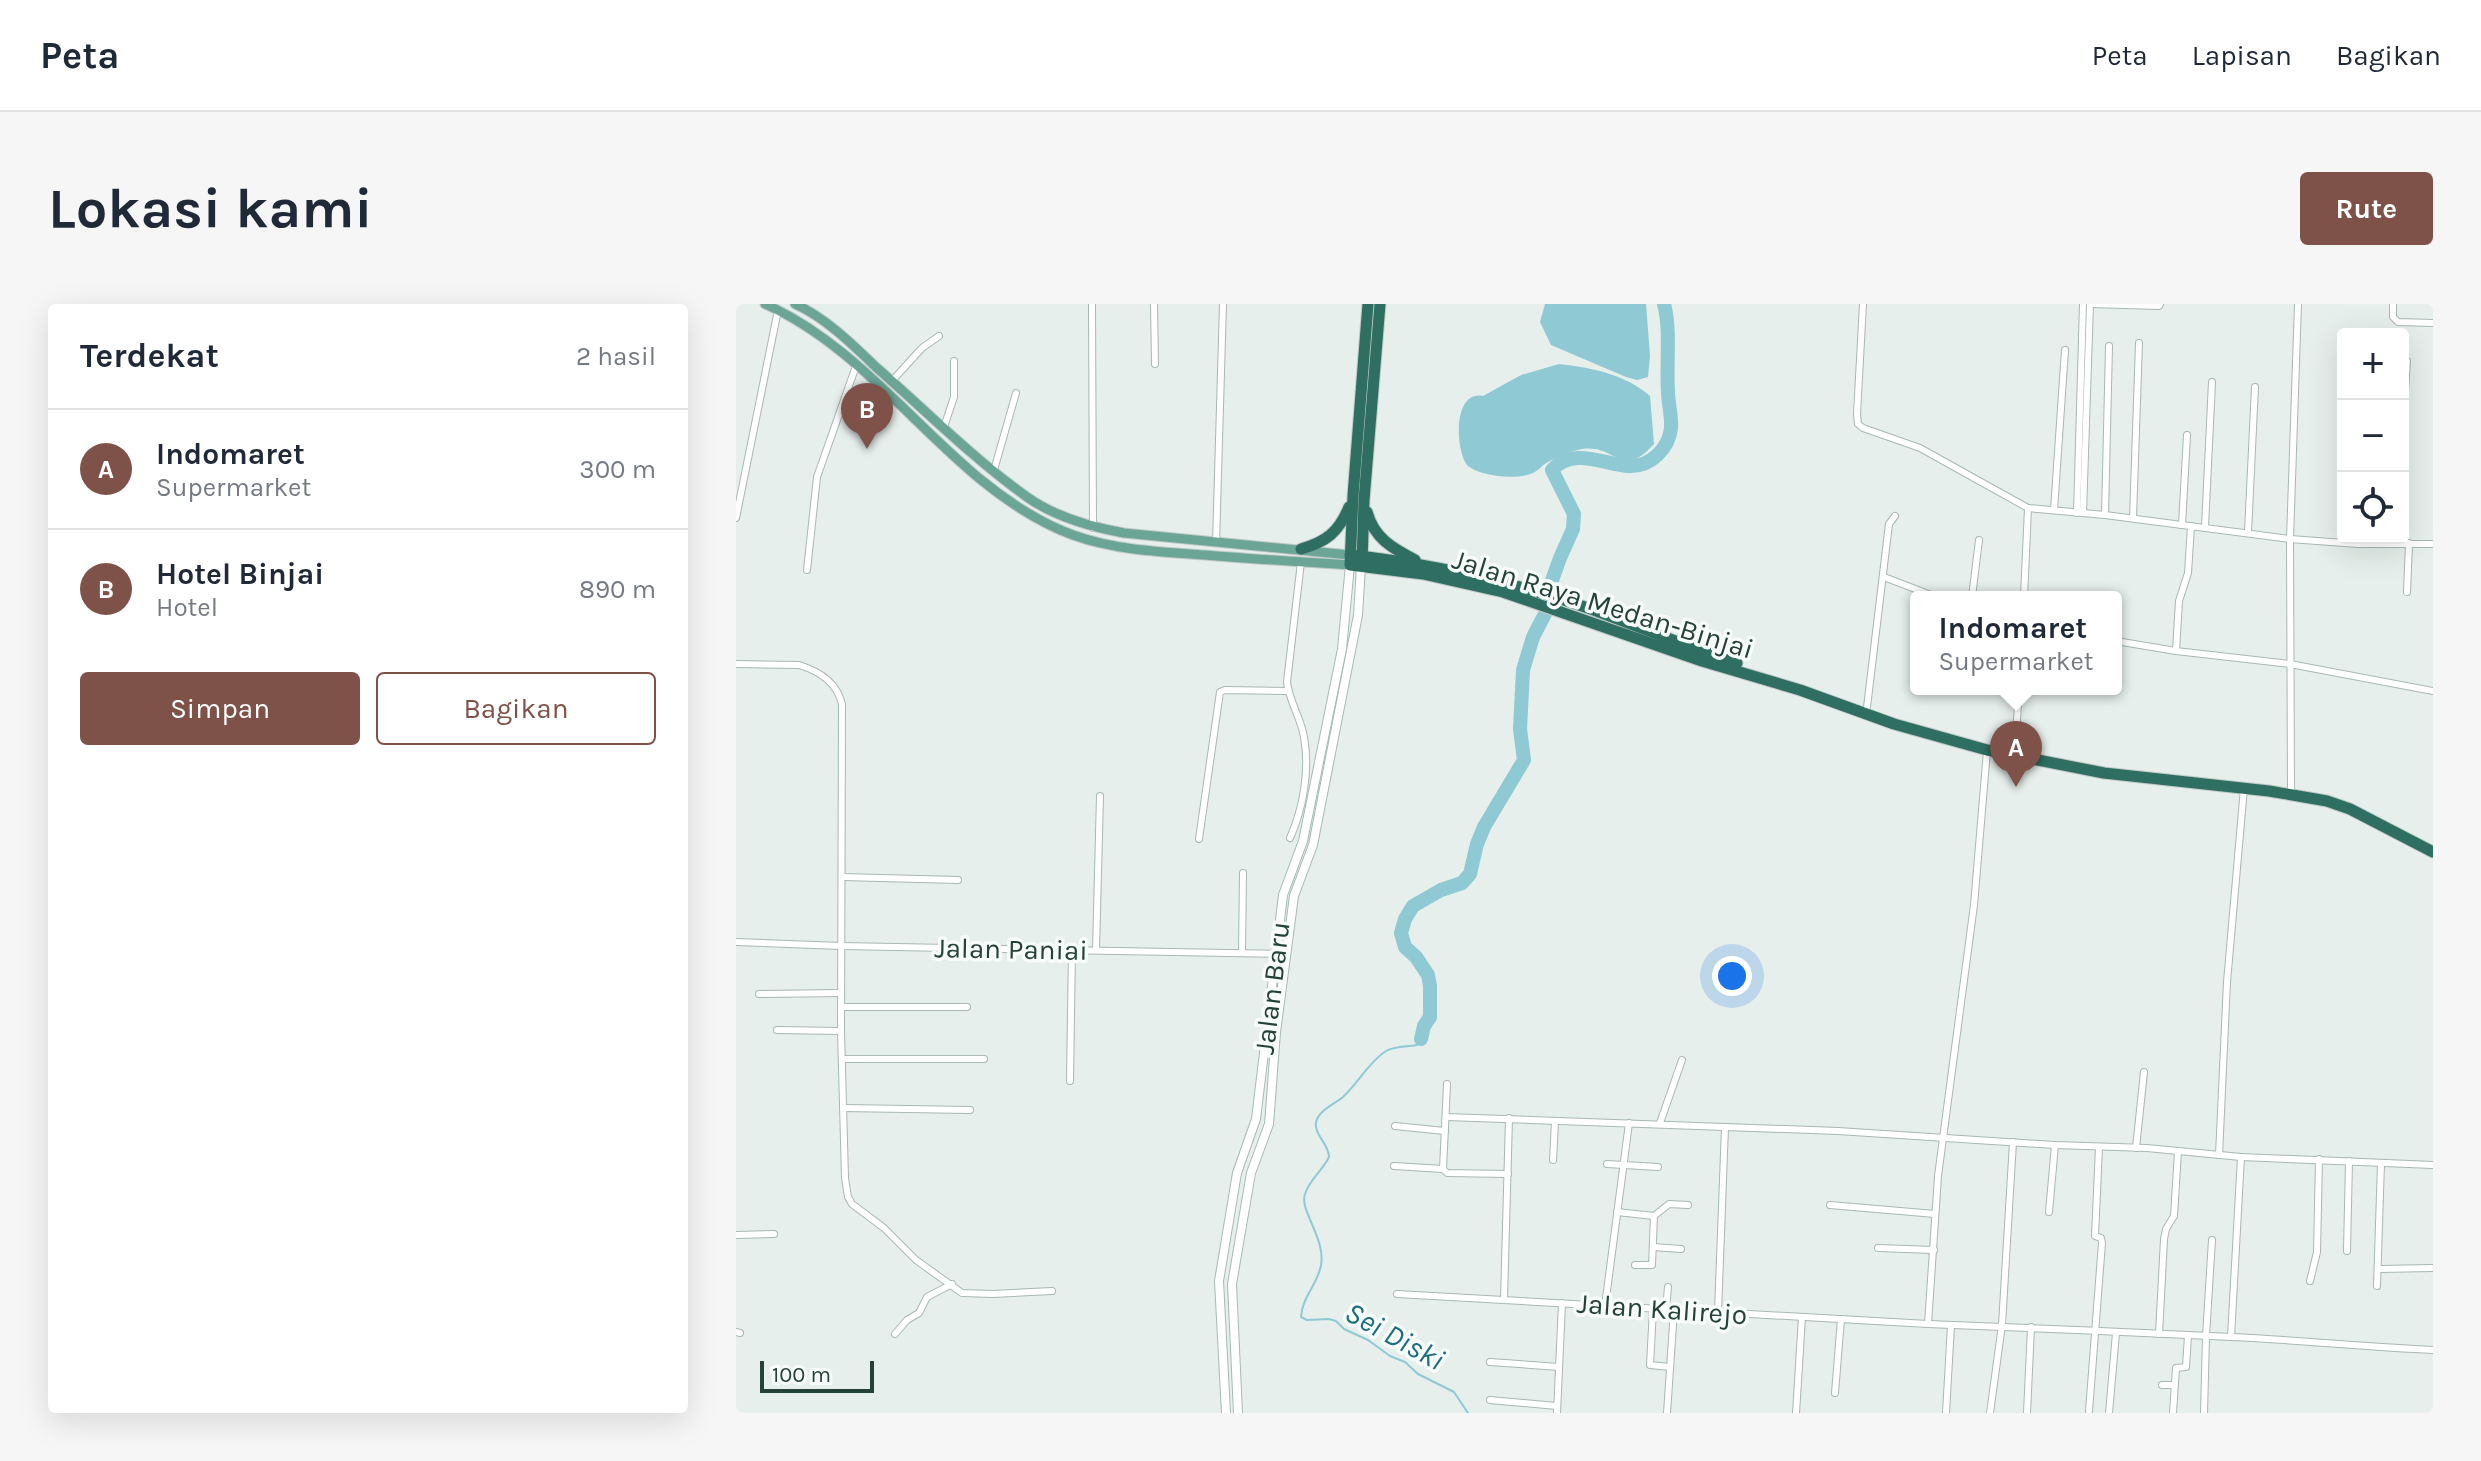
<!DOCTYPE html>
<html lang="id">
<head>
<meta charset="utf-8">
<style>
	:root { --surface:#fff; --page:#f6f6f7; --text:#1f2937; --muted:#747a83; --line:#e0e1e3; --accent:#7f5249 }
	body { margin:0; font-family:Karla,sans-serif; background:var(--page); color:var(--text) }
	.controls { position:absolute; right:24px; top:24px; display:grid; overflow:hidden; border-radius:8px; box-shadow:0 8px 32px #0002 }
	.controls button { width:72px; height:72px; display:grid; place-items:center; padding:0; border:0; border-bottom:2px solid var(--line); background:var(--surface); color:var(--text); font:40px sans-serif }
	.scale { position:absolute; left:24px; bottom:20px; width:114px; box-sizing:border-box; padding-left:8px; border:4px solid #24423a; border-top:0; font-size:22px; line-height:28px; white-space:nowrap; color:#24423a; -webkit-text-stroke:6px #f7fbf9; paint-order:stroke }
	.you { position:absolute; left:996px; top:672px; width:28px; height:28px; margin:-20px; border:6px solid #fff; border-radius:50%; background:#1a73e8; box-shadow:0 0 0 12px #1a73e833 }
	.badge { display:grid; place-items:center; width:52px; height:52px; border-radius:50%; background:var(--accent); color:#fff; font-size:26px; font-weight:700 }
	.pin { position:absolute; translate:-50% -66px; filter:drop-shadow(0 2px 4px #0008) }
	.pin::after { content:''; position:absolute; top:42px; width:28px; height:24px; background:inherit; clip-path:polygon(0 0,100% 0,50% 100%) }
	.popup { position:absolute; left:1174px; top:287px; width:212px; height:104px; box-sizing:border-box; display:grid; place-content:center; border-radius:8px; background:var(--surface); filter:drop-shadow(0 2px 6px #0005); font-size:26px; white-space:nowrap; color:var(--muted) }
	.popup b { font-size:30px; color:var(--text) }
	.popup::after { content:''; position:absolute; left:50%; top:100%; margin-left:-16px; border:16px solid transparent; border-top-color:var(--surface) }
	.list { margin:0; padding:0; list-style:none }
	h2 { display:flex; justify-content:space-between; align-items:center; height:104px; margin:0; padding:0 32px; font-size:34px }
	h2 small { font-size:26px; font-weight:400; color:var(--muted) }
	.list li { display:grid; grid-template-columns:52px 1fr auto; gap:24px; align-items:center; box-sizing:border-box; height:120px; padding:0 32px; border-top:2px solid var(--line) }
	.list b { display:block; font-size:30px; white-space:nowrap }
	.list p { margin:0; font-size:26px; white-space:nowrap; color:var(--muted) }
	.list em { font-size:26px; font-style:normal; color:var(--muted) }
	.actions { display:flex; gap:16px; padding:24px 32px }
	.actions a { flex:1; padding:18px 0; border:2px solid var(--accent); border-radius:8px; text-align:center; font-size:28px; color:var(--accent) }
	.actions .main { background:var(--accent); color:#fff }
	.icon { flex:none; width:44px; height:44px; fill:none; stroke:currentColor; stroke-width:2; stroke-linecap:round; stroke-linejoin:round }
	.map { position:relative; flex:none; width:1697px; height:1109px; overflow:hidden; border-radius:8px }
	header { display:flex; align-items:center; gap:48px; box-sizing:border-box; height:112px; padding:0 40px; background:var(--surface); border-bottom:2px solid var(--line) }
	header strong { font-size:38px }
	nav { display:flex; gap:44px; margin-inline-start:auto; font-size:28px }
	.intro { display:flex; align-items:center; justify-content:space-between; box-sizing:border-box; height:192px; padding:0 48px }
	h1 { margin:0; font-size:56px }
	.button { padding:20px 36px; border-radius:8px; background:var(--accent); color:#fff; font-size:28px; font-weight:700 }
	main { display:flex; gap:48px; padding:0 48px }
	aside { flex:1; background:var(--surface); border-radius:8px; box-shadow:0 8px 32px #0002 }
	.map>svg:first-child { display:block }
	.water { fill:#8ec9d4 }
	.lines { fill:none; stroke-linecap:round; stroke-linejoin:round }
	.stream { stroke:#8ec9d4; stroke-width:2 }
	.river { stroke:#8ec9d4; stroke-width:14 }
	.street-casing { stroke:#a8b8b2; stroke-width:8 }
	.secondary-casing { stroke:#a4bbb3; stroke-width:10 }
	.primary-casing { stroke:#c2cac8; stroke-width:11 }
	.highway-casing { stroke:#c2cac8; stroke-width:13 }
	.street { stroke:#fff; stroke-width:6 }
	.secondary { stroke:#fff; stroke-width:8 }
	.primary { stroke:#6aa596; stroke-width:9 }
	.highway { stroke:#2f6f62; stroke-width:11 }
	.labels { text-anchor:middle; dominant-baseline:central; stroke-width:7; stroke-linejoin:round; paint-order:stroke }
	.street-label { font-size:28px; fill:#24423a; stroke:#f7fbf9 }
	.water-label { font-size:30px; font-style:italic; fill:#1c6f80; stroke:#f7fbf9 }
</style>
</head>
<body>
<header>
<strong>Peta</strong>
<nav><a>Peta</a><a>Lapisan</a><a>Bagikan</a></nav>
</header>
<div class="intro"><h1>Lokasi kami</h1><a class="button">Rute</a></div>
<main>
<aside>
<h2>Terdekat<small>2 hasil</small></h2>
<ul class="list">
<li><span class="badge">A</span><div><b>Indomaret</b><p>Supermarket</p></div><em>300 m</em></li>
<li><span class="badge">B</span><div><b>Hotel Binjai</b><p>Hotel</p></div><em>890 m</em></li>
</ul>
<div class="actions"><a class="main">Simpan</a><a>Bagikan</a></div>
</aside>
<div class="map">
<svg width="1697" height="1109" viewBox="0 0 1697 1109">
	<rect width="100%" height="100%" fill="#e6efeb"/>
	<g class="water">
		<polygon points="809,0 910,0 914,52 912,73 901,76 890,73 815,41 804,18"/>
		<path d="M 823,60 C 856,64 889,70 914,92 L 918,140 C 885,177 881,140 846,145 C 835,147 821,153 812,158 C 806,161 802,167 797,169 C 783,175 762,173 747,169 C 743,168 735,165 731,161 C 719,145 717,86 747,92 L 785,71 Z"/>
	</g>
	<g class="lines">
		<path class="stream" d="M 685,735 L 681,741 C 671,743 659,742 650,747 C 633,758 622,779 607,793 C 599,800 583,806 580,818 C 578,831 593,840 593,853 C 587,866 573,876 569,890 C 563,906 590,935 585,961 C 582,980 566,993 565,1013 L 571,1016 L 593,1015 L 600,1017 L 608,1025 L 632,1036 L 654,1052 L 669,1058 L 682,1070 L 718,1088 L 732,1109"/>
		<path class="river" d="M 685,735 L 688,722 L 694,713 L 694,682 L 692,671 L 680,653 L 669,643 L 665,629 L 669,615 L 677,602 L 705,586 L 726,579 L 734,570 L 741,540 L 748,523 L 788,456 L 784,425 L 787,366 L 797,333 L 810,308 L 814,282 L 824,254 L 837,225 L 838,210 L 816,166 C 837,142 869,161 893,162 C 915,163 933,144 935,124 C 936,111 932,100 932,87 C 930,59 935,26 928,0"/>
		<g class="street-casing">
			<g id="street">
				<polyline points="356,0 357,224"/>
				<polyline points="418,0 419,60"/>
				<polyline points="1127,0 1121,110 1122,120 1127,124 1184,144 1292,204 1369,211 1554,235 1622,240 1697,240"/>
				<polyline points="1354,0 1423,2 1424,0"/>
				<polyline points="1657,0 1657,13 1662,18 1697,19"/>
				<polyline points="156,77 186,44 203,32"/>
				<polyline points="1667,118 1671,57"/>
				<polyline points="208,123 218,93 218,57"/>
				<polyline points="258,166 280,89"/>
				<polyline points="1318,206 1329,46"/>
				<polyline points="1341,209 1347,0"/>
				<polyline points="1347,209 1354,0"/>
				<polyline points="1369,211 1373,42"/>
				<polyline points="0,214 42,6"/>
				<polyline points="1397,214 1403,39"/>
				<polyline points="1446,221 1451,131"/>
				<polyline points="1469,223 1476,78"/>
				<polyline points="1512,228 1519,83"/>
				<polyline points="480,239 487,0"/>
				<polyline points="71,266 81,173 120,62"/>
				<polyline points="1148,273 1200,293"/>
				<polyline points="1671,288 1673,239"/>
				<polyline points="1236,293 1243,236"/>
				<polyline points="1288,293 1292,204"/>
				<polyline points="1380,337 1440,347 1554,360 1697,387"/>
				<polyline points="1440,347 1443,297 1452,269 1455,222"/>
				<path d="M 0,360 L 63,361 C 83,367 101,379 106,400 L 105,727 L 109,874 L 112,893 L 116,900 L 148,924 L 180,956 L 226,989 L 257,990 L 316,987"/>
				<polyline points="1131,403 1153,220 1159,212"/>
				<polyline points="1279,446 1283,385"/>
				<polyline points="1555,490 1554,235 1562,0"/>
				<path d="M 554,534 C 567,505 574,466 568,433 C 565,414 553,397 551,378 L 565,258"/>
				<polyline points="463,535 484,388 489,386 552,387"/>
				<polyline points="106,573 222,576"/>
				<polyline points="0,638 105,642 544,650"/>
				<polyline points="360,646 364,492"/>
				<polyline points="506,648 507,569"/>
				<polyline points="23,690 105,689"/>
				<polyline points="105,703 231,703"/>
				<polyline points="41,726 105,727"/>
				<polyline points="106,755 248,755"/>
				<polyline points="334,777 336,645"/>
				<polyline points="107,804 234,806"/>
				<polyline points="710,813 1102,827 1319,841 1411,844 1505,853 1697,861"/>
				<polyline points="924,819 946,756"/>
				<polyline points="659,822 709,827"/>
				<polyline points="1400,844 1408,768"/>
				<polyline points="1483,851 1491,678 1508,484"/>
				<polyline points="817,856 819,817"/>
				<polyline points="871,860 922,863"/>
				<polyline points="658,862 707,865 711,869 772,870"/>
				<polyline points="707,865 711,780"/>
				<polyline points="1094,901 1199,910"/>
				<polyline points="881,908 918,912 933,900 952,901"/>
				<polyline points="1313,908 1319,841"/>
				<polyline points="0,931 38,930"/>
				<polyline points="917,943 945,945"/>
				<polyline points="1142,944 1198,946"/>
				<polyline points="1611,947 1613,857"/>
				<polyline points="899,961 916,961 918,912"/>
				<polyline points="1643,965 1697,964"/>
				<polyline points="1574,977 1581,948 1583,855"/>
				<polyline points="1641,982 1645,859"/>
				<path d="M 661,990 L 1192,1020 C 1293,1024 1395,1028 1496,1033 C 1563,1036 1630,1043 1697,1046"/>
				<polyline points="768,995 773,814"/>
				<polyline points="869,1002 893,819"/>
				<polyline points="917,1005 914,1061 934,1063"/>
				<polyline points="930,1006 932,983"/>
				<polyline points="982,1008 989,823"/>
				<polyline points="1192,1020 1202,872 1238,601 1251,447"/>
				<polyline points="0,1028 4,1029"/>
				<polyline points="159,1030 171,1016 183,1009 191,993 216,980"/>
				<polyline points="1423,1030 1428,935 1430,925 1438,912 1442,847"/>
				<polyline points="1495,1033 1505,853"/>
				<polyline points="754,1058 823,1063"/>
				<polyline points="1426,1081 1438,1081"/>
				<polyline points="1099,1089 1105,1015"/>
				<polyline points="754,1096 821,1102"/>
				<polyline points="1353,1107 1366,939 1365,934 1359,932 1363,843"/>
				<polyline points="821,1109 826,999"/>
				<polyline points="931,1109 938,1006"/>
				<polyline points="1060,1109 1066,1013"/>
				<polyline points="1210,1109 1215,1021"/>
				<polyline points="1254,1109 1266,1021 1277,838"/>
				<polyline points="1291,1109 1295,1023"/>
				<polyline points="1373,1109 1380,1029"/>
				<polyline points="1437,1109 1440,1064 1450,1063 1452,1031"/>
				<polyline points="1468,1109 1470,1032 1476,936"/>
			</g>
		</g>
		<g class="secondary-casing">
			<g id="secondary">
				<polyline points="490,1109 483,977 501,869 520,815 547,591 567,537 606,345 614,261"/>
				<polyline points="502,1109 496,980 515,869 533,820 540,728 558,592 577,541 622,311 625,262"/>
			</g>
		</g>
		<g class="primary-casing">
			<g id="primary">
				<path d="M 29,0 C 113,37 174,117 244,175 C 271,197 304,219 337,231 C 378,246 426,248 469,251 C 517,255 565,258 614,261"/>
				<path d="M 59,0 C 90,14 117,41 141,64 C 189,106 239,156 291,193 C 319,213 355,223 388,229 L 614,251"/>
			</g>
		</g>
		<g class="highway-casing">
			<g id="highway">
				<polyline points="632,0 617,192 614,261 687,270 767,288 966,357 1064,386 1158,420 1251,446 1368,469 1533,487 1591,497 1614,505 1697,548"/>
				<path d="M 631,208 C 638,234 656,244 679,256"/>
				<path d="M 565,245 C 590,238 603,228 613,203"/>
				<path d="M 614,251 C 696,260 774,277 852,304 C 902,322 951,343 1001,359"/>
				<polyline points="626,259 628,196 644,0"/>
			</g>
		</g>
		<use href="#street" class="street"/>
		<use href="#secondary" class="secondary"/>
		<use href="#primary" class="primary"/>
		<use href="#highway" class="highway"/>
	</g>
	<g class="labels">
		<g class="street-label">
			<text transform="translate(867 300) rotate(17)">Jalan Raya Medan-Binjai</text>
			<text transform="translate(275 645) rotate(1)">Jalan Paniai</text>
			<text transform="translate(536 684) rotate(-83)">Jalan Baru</text>
			<text transform="translate(926 1005) rotate(4)">Jalan Kalirejo</text>
		</g>
		<g class="water-label">
			<text transform="translate(659 1032) rotate(29)">Sei Diski</text>
		</g>
	</g>
</svg>
<div class="controls">
<button>+</button>
<button>−</button>
<button><svg class="icon" aria-label="locate" viewBox="0 0 24 24"><circle cx="12" cy="12" r="6"/><path d="M12 2v4M12 18v4M2 12h4M18 12h4"/></svg></button>
</div>
<div class="scale">100 m</div>
<div class="you"></div>
<div class="pin badge" style="left:1280px;top:483px">A</div>
<div class="popup"><b>Indomaret</b>Supermarket</div>
<div class="pin badge" style="left:131px;top:145px">B</div>
</div>
</main>
</body>
</html>
